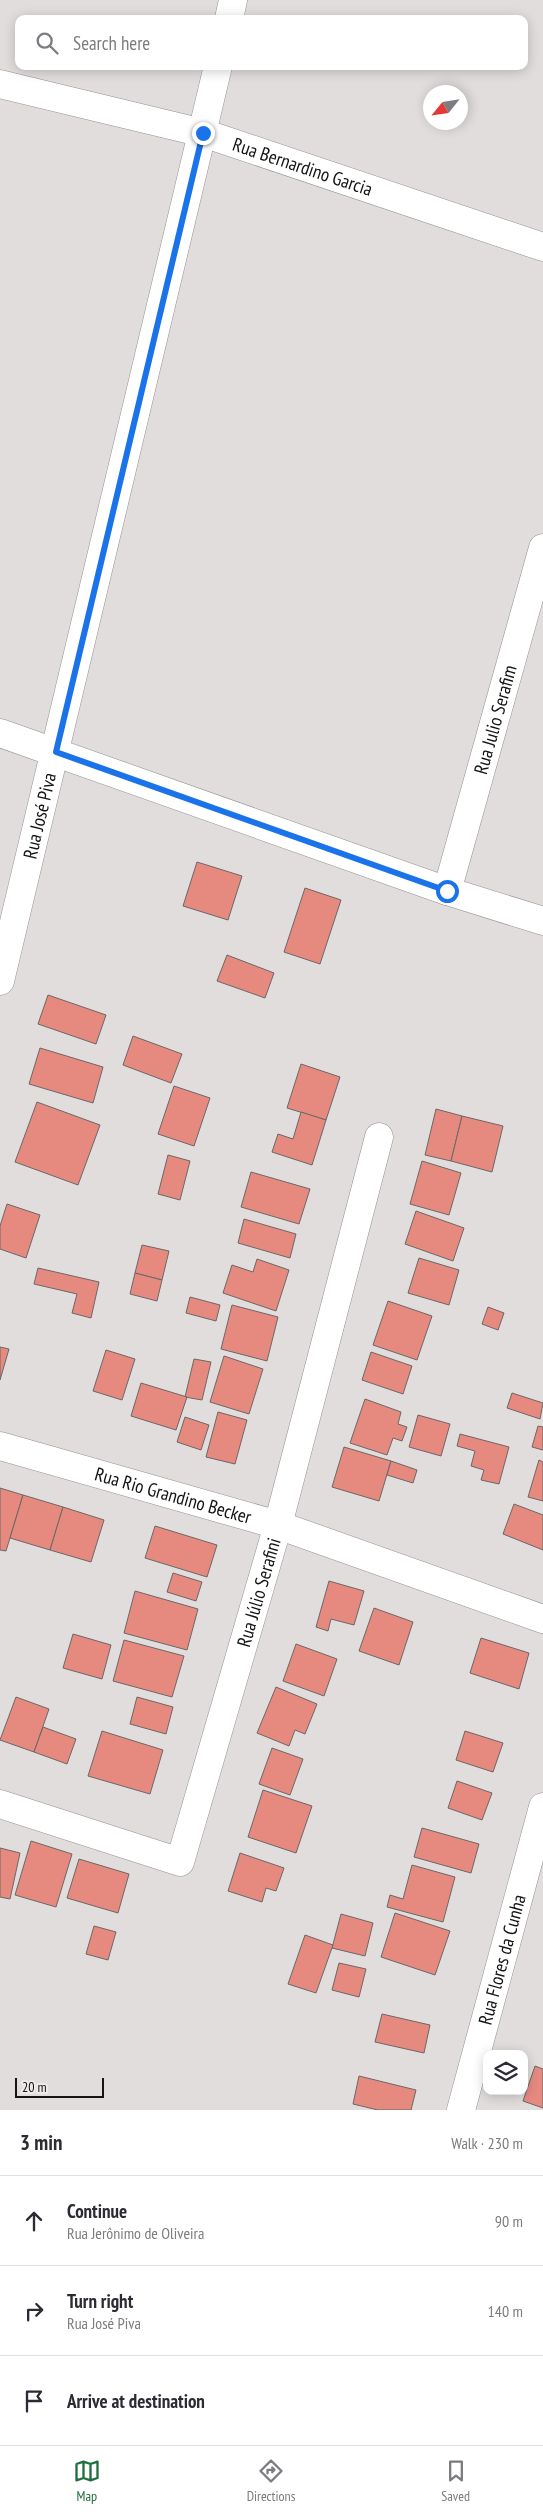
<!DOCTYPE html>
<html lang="en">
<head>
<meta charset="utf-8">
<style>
	:root { --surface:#fff; --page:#f2f2f3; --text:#2b2b33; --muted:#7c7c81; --line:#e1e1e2; --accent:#206e3e }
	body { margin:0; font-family:"PT Sans Narrow",sans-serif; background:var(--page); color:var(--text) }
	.controls { position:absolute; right:15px; bottom:15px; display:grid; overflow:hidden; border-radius:10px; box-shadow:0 2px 12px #0003 }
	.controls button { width:45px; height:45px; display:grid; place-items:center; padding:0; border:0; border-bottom:1px solid var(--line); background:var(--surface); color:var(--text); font:25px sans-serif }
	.compass { position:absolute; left:423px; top:85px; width:45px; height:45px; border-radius:50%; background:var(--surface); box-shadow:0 2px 12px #0003; rotate:240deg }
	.scale { position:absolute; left:15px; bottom:12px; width:89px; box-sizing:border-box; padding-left:5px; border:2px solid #151313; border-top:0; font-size:14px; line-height:18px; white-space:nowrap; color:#151313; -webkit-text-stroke:4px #eeeaea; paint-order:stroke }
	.stop { position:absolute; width:15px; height:15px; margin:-11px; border:4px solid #1a73e8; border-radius:50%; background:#fff }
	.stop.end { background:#1a73e8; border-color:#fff; box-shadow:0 1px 5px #0008 }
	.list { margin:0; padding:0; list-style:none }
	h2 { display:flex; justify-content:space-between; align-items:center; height:65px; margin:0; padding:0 20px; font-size:21px }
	h2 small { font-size:16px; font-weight:400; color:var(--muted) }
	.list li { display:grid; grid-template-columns:32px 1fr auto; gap:15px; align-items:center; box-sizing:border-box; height:90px; padding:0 20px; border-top:1px solid var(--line) }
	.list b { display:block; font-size:19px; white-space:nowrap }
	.list p { margin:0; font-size:16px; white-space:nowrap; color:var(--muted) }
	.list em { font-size:16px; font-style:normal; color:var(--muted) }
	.icon { flex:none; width:28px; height:28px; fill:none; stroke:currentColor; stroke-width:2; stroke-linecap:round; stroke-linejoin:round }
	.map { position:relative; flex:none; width:543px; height:2110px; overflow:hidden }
	.search { position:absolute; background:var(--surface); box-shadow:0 2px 12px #0003; left:15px; right:15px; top:15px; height:55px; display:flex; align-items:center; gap:12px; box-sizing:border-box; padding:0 18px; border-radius:10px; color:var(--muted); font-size:19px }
	.sheet { height:335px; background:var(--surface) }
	nav { display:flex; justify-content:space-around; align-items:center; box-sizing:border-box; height:70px; border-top:1px solid var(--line); background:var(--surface); font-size:14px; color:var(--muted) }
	nav a { display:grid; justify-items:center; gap:2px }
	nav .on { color:var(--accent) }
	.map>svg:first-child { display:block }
	.building { fill:#e68a80; stroke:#6a6766 }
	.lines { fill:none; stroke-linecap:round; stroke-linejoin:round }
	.street-casing { stroke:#959191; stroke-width:29 }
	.street { stroke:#fff; stroke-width:28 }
	.route { stroke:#1a73e8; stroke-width:6 }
	.labels { text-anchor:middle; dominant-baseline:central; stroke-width:4.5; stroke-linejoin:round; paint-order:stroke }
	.street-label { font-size:19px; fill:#151313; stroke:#eeeaea }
</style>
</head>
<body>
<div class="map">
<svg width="543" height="2110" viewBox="0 0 543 2110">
	<rect width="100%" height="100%" fill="#e1dddd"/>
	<g class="building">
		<polygon points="197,862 242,876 228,920 183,906"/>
		<polygon points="305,888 341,900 320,964 284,952"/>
		<polygon points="227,955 274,973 265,998 217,981"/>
		<polygon points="48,995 106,1015 96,1044 38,1024"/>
		<polygon points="133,1036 182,1054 171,1083 123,1065"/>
		<polygon points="40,1048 103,1067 93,1103 29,1084"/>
		<polygon points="301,1064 340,1077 326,1120 287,1108"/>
		<polygon points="174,1086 210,1098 194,1146 158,1134"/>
		<polygon points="37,1102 100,1125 78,1185 15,1162"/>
		<polygon points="436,1109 462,1116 451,1161 425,1155"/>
		<polygon points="301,1112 326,1120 312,1165 272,1152 278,1134 293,1139"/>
		<polygon points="462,1116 503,1126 492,1172 451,1161"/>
		<polygon points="168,1155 190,1161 180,1200 158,1194"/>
		<polygon points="422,1161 461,1173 449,1215 410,1204"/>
		<polygon points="251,1172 310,1189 299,1224 241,1207"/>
		<polygon points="7,1204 40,1215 26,1258 0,1249 0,1226"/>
		<polygon points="416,1211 464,1228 453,1261 405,1244"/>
		<polygon points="244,1219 296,1234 290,1258 238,1243"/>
		<polygon points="142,1245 169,1251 162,1280 135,1273"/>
		<polygon points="419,1258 459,1270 449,1305 408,1293"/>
		<polygon points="257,1259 289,1270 276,1311 223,1293 232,1265 253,1272"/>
		<polygon points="38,1268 99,1282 91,1318 72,1313 77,1294 34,1284"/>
		<polygon points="135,1273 162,1280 157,1301 130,1294"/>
		<polygon points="190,1297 220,1305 216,1321 186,1313"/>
		<polygon points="388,1301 432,1316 417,1360 373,1345"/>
		<polygon points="232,1305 278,1317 267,1361 221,1349"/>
		<polygon points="488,1307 504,1313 498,1330 482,1324"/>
		<polygon points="0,1347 9,1349 0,1380"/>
		<polygon points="106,1350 135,1359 122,1400 93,1391"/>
		<polygon points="371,1352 412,1366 403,1394 362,1380"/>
		<polygon points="224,1356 263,1369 249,1414 210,1402"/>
		<polygon points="194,1359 211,1362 202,1400 185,1397"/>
		<polygon points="141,1383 187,1397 176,1430 131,1416"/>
		<polygon points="512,1393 543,1403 540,1419 507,1408"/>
		<polygon points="365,1399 401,1412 398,1424 407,1427 402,1441 393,1438 387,1455 350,1443"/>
		<polygon points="218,1412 247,1420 235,1464 206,1457"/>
		<polygon points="418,1415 450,1424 441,1456 409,1447"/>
		<polygon points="185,1417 209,1425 201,1450 177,1442"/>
		<polygon points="538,1426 543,1427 543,1450 532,1447"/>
		<polygon points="460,1434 509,1447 499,1484 481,1480 484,1470 471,1466 475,1451 457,1446"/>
		<polygon points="344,1447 391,1461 379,1501 332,1487"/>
		<polygon points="539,1460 543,1462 543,1501 528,1497"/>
		<polygon points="391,1461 417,1470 413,1483 387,1475"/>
		<polygon points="0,1488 23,1495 6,1551 0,1550"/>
		<polygon points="23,1495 63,1507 50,1550 10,1538"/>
		<polygon points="514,1504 543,1515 543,1550 503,1534"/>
		<polygon points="63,1507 104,1520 91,1562 50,1550"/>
		<polygon points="155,1526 217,1545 207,1577 145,1558"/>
		<polygon points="173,1573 202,1582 196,1601 167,1592"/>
		<polygon points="329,1581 364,1591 354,1625 331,1619 328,1631 316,1627"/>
		<polygon points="135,1591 198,1609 187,1650 124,1633"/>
		<polygon points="374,1608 413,1622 399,1665 359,1651"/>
		<polygon points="73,1634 111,1645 102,1679 63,1668"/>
		<polygon points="481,1638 529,1653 519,1689 470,1673"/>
		<polygon points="124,1640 184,1656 172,1697 113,1681"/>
		<polygon points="296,1644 337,1659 324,1696 283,1681"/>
		<polygon points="276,1687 317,1704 305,1734 295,1730 289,1746 257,1733"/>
		<polygon points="16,1697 49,1709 34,1752 0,1740"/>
		<polygon points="137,1697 173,1707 166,1734 130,1724"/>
		<polygon points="43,1727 76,1739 67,1764 34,1752"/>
		<polygon points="102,1731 163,1750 150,1794 88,1776"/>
		<polygon points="465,1731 503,1743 493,1772 456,1760"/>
		<polygon points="272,1748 303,1759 290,1795 259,1784"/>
		<polygon points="457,1781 492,1793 482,1820 448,1808"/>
		<polygon points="263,1790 312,1806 296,1853 248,1837"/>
		<polygon points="422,1828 479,1844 471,1873 414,1857"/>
		<polygon points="31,1841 72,1854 56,1907 15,1895"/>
		<polygon points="0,1848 20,1853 10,1899 0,1897"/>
		<polygon points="240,1853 284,1868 276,1891 266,1888 262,1902 228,1891"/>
		<polygon points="79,1859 129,1874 118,1913 67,1898"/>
		<polygon points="412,1865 455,1877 443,1922 387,1907 390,1895 403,1899"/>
		<polygon points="395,1913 450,1931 435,1975 381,1957"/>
		<polygon points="341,1914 373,1923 365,1956 332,1948"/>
		<polygon points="94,1926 116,1932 108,1960 86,1954"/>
		<polygon points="305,1935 333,1945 316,1993 288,1984"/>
		<polygon points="339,1963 366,1969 359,1997 332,1990"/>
		<polygon points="382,2014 430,2025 424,2053 375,2042"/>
		<polygon points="535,2066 543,2069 543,2108 523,2101"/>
		<polygon points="359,2076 416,2090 411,2110 378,2110 353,2104"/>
	</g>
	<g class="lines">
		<g class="street-casing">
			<g id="street">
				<polyline points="229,19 233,0"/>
				<path id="s1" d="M 0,84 L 203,133 L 543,247"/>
				<polyline points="0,733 447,891 543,921"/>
				<path id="s2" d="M 447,891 L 543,548"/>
				<path id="s3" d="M 0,981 L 218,66"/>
				<path id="s4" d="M 0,1446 L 278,1525 L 543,1619"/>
				<path id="s5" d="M 0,1804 L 180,1862 L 278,1525 L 379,1137"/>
				<path id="s6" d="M 461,2110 L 543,1807"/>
			</g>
		</g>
		<use href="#street" class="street"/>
	</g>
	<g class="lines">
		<polyline class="route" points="203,133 56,752 447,891"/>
	</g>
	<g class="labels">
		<g class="street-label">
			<text stroke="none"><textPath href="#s1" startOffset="314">Rua Bernardino Garcia</textPath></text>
			<text stroke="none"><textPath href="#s2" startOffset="178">Rua Julio Serafim</textPath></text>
			<text stroke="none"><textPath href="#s3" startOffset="170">Rua José Piva</textPath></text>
			<text stroke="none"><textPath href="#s4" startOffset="180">Rua Rio Grandino Becker</textPath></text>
			<text stroke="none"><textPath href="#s5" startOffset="470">Rua Júlio Serafini</textPath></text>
			<text stroke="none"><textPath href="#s6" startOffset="156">Rua Flores da Cunha</textPath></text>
		</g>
	</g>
</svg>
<div class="controls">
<button><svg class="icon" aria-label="layers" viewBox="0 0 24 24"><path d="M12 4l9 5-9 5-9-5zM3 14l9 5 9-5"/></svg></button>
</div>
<svg class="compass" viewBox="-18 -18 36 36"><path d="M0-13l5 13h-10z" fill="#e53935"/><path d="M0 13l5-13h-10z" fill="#7c7c81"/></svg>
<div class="scale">20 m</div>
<div class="stop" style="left:447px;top:891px"></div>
<div class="stop end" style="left:203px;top:133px"></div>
<div class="search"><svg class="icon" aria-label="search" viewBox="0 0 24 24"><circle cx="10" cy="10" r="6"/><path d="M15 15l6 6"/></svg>Search here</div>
</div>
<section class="sheet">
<h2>3 min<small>Walk · 230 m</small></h2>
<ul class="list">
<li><svg class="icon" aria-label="ahead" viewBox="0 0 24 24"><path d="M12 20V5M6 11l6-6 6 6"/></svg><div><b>Continue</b><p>Rua Jerônimo de Oliveira</p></div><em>90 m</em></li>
<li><svg class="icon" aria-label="right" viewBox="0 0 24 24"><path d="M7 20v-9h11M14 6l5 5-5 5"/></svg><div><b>Turn right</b><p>Rua José Piva</p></div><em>140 m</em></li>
<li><svg class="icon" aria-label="arrive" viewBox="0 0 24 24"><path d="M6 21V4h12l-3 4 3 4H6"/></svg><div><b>Arrive at destination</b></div></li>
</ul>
</section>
<nav>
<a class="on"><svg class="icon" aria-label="map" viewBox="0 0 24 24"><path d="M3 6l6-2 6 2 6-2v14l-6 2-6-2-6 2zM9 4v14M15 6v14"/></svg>Map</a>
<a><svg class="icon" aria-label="directions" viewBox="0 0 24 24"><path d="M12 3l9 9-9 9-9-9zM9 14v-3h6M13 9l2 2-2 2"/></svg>Directions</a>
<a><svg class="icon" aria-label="saved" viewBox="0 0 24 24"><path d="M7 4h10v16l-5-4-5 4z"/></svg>Saved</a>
</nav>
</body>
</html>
